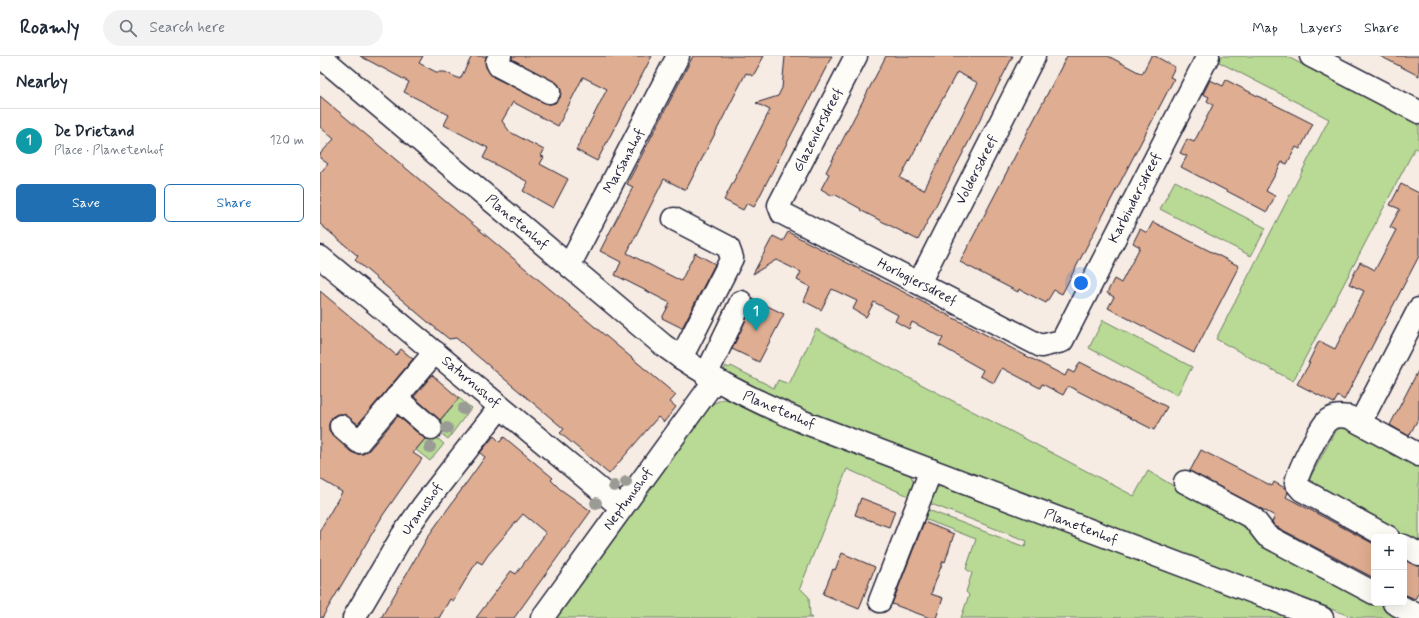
<!DOCTYPE html>
<html lang="en">
<head>
<meta charset="utf-8">
<style>
	:root { --surface:#fff; --page:#f2f2f3; --text:#1f2937; --muted:#747a83; --line:#e0e1e3; --accent:#1f6fb2 }
	body { margin:0; font-family:Mynerve,sans-serif; background:var(--page); color:var(--text) }
	.controls { position:absolute; right:12px; bottom:12px; display:grid; overflow:hidden; border-radius:6px; box-shadow:0 4px 16px #0002 }
	.controls button { width:36px; height:36px; display:grid; place-items:center; padding:0; border:0; border-bottom:1px solid var(--line); background:var(--surface); color:var(--text); font:20px sans-serif }
	.you { position:absolute; left:761px; top:227px; width:14px; height:14px; margin:-10px; border:3px solid #fff; border-radius:50%; background:#1a73e8; box-shadow:0 0 0 6px #1a73e833 }
	.badge { display:grid; place-items:center; width:26px; height:26px; border-radius:50%; background:var(--accent); color:#fff; font-size:13px; font-weight:700 }
	.pin { position:absolute; translate:-50% -33px; filter:drop-shadow(0 1px 2px #0008) }
	.pin::after { content:''; position:absolute; top:21px; width:14px; height:12px; background:inherit; clip-path:polygon(0 0,100% 0,50% 100%) }
	.list { margin:0; padding:0; list-style:none }
	h2 { display:flex; justify-content:space-between; align-items:center; height:52px; margin:0; padding:0 16px; font-size:17px }
	h2 small { font-size:13px; font-weight:400; color:var(--muted) }
	.list li { display:grid; grid-template-columns:26px 1fr auto; gap:12px; align-items:center; box-sizing:border-box; height:64px; padding:0 16px; border-top:1px solid var(--line) }
	.list b { display:block; font-size:15px; white-space:nowrap }
	.list p { margin:0; font-size:13px; white-space:nowrap; color:var(--muted) }
	.list em { font-size:13px; font-style:normal; color:var(--muted) }
	.actions { display:flex; gap:8px; padding:12px 16px }
	.actions a { flex:1; padding:9px 0; border:1px solid var(--accent); border-radius:6px; text-align:center; font-size:14px; color:var(--accent) }
	.actions .main { background:var(--accent); color:#fff }
	.icon { flex:none; width:22px; height:22px; fill:none; stroke:currentColor; stroke-width:2; stroke-linecap:round; stroke-linejoin:round }
	.map { position:relative; flex:none; width:1099px; height:562px; overflow:hidden }
	header { display:flex; align-items:center; gap:24px; box-sizing:border-box; height:56px; padding:0 20px; background:var(--surface); border-bottom:1px solid var(--line) }
	header strong { font-size:19px }
	nav { display:flex; gap:22px; margin-inline-start:auto; font-size:14px }
	.search { width:280px; height:36px; background:var(--page); display:flex; align-items:center; gap:10px; box-sizing:border-box; padding:0 14px; border-radius:22px; color:var(--muted); font-size:15px }
	main { display:flex }
	aside { flex:1; background:var(--surface) }
	.map>svg:first-child { display:block }
	.green { fill:#b8da94; stroke:#6d7e68 }
	.building { fill:#dfad91; stroke:#22223b; fill-rule:evenodd }
	.lines { fill:none; stroke-linecap:round; stroke-linejoin:round }
	.minor-casing { stroke:#22223b; stroke-width:25 }
	.minor { stroke:#fdfcf7; stroke-width:22 }
	.tree { fill:#9b9b95 }
	.labels { text-anchor:middle; dominant-baseline:central; stroke-width:3.5; stroke-linejoin:round; paint-order:stroke }
	.street-label { font-size:14px; fill:#22223b; stroke:#fdfcf7 }
</style>
</head>
<body>
<header>
<strong>Roamly</strong>
<div class="search"><svg class="icon" aria-label="search" viewBox="0 0 24 24"><circle cx="10" cy="10" r="6"/><path d="M15 15l6 6"/></svg>Search here</div>
<nav><a>Map</a><a>Layers</a><a>Share</a></nav>
</header>
<main>
<aside>
<h2>Nearby<small></small></h2>
<ul class="list">
<li><span class="badge" style="background:#0f9aa8">1</span><div><b>De Drietand</b><p>Place · Planetenhof</p></div><em>120 m</em></li>
</ul>
<div class="actions"><a class="main">Save</a><a>Share</a></div>
</aside>
<div class="map">
<svg width="1099" height="562" viewBox="0 0 1099 562">
	<rect width="100%" height="100%" fill="#f7ece3"/>
	<filter id="ink" filterUnits="userSpaceOnUse"><feTurbulence type="fractalNoise" baseFrequency=".025" numOctaves="2"/><feDisplacementMap in="SourceGraphic" scale="8" xChannelSelector="R" yChannelSelector="G"/><feConvolveMatrix kernelMatrix="1 2 1 2 8 2 1 2 1" color-interpolation-filters="sRGB"/></filter>
	<g filter="url(#ink)">
		<g class="green">
			<polygon points="897,0 966,0 1099,69 1099,94 1095,92 973,325 896,283 1009,63 895,4"/>
			<polygon points="855,125 946,172 931,200 840,153"/>
			<polygon points="783,264 872,311 857,339 769,292"/>
			<polygon points="496,273 814,440 828,415 1054,547 1065,547 1094,562 1035,562 556,383 462,345 403,316 406,310 409,312 411,310 454,332 458,324 469,328"/>
			<polygon points="139,342 151,352 128,383 114,372"/>
			<path d="M 403,343 L 408,343 L 449,364 L 588,417 C 596,425 594,431 591,441 L 527,413 L 480,532 L 489,541 L 490,561 L 492,562 L 235,562 L 388,350 Z"/>
			<polygon points="1022,370 1099,407 1099,489 993,434 989,428 990,422 1014,377"/>
			<polygon points="110,376 124,388 110,405 96,394"/>
			<path d="M 624,430 L 974,562 L 641,562 L 649,539 L 646,536 L 652,517 L 646,513 L 656,483 L 599,461 L 603,452 L 705,491 L 707,485 L 606,446 C 611,437 613,431 624,430 Z"/>
		</g>
		<g class="building">
			<polygon points="40,0 103,0 99,7 116,16 125,16 140,23 152,0 166,0 166,11 173,21 229,48 235,47 240,42 241,35 239,29 192,3 192,0 332,0 277,105 256,94 287,33 263,21 238,70 193,46 182,65 190,76 224,94 221,100 224,101 220,108 248,123 233,152 203,135 208,126 163,102 168,92 124,69 129,59 84,36 89,26"/>
			<polygon points="373,0 444,0 433,20 426,17 366,134 344,123 307,197 361,225 375,197 395,208 362,272 342,262 350,247 295,219 301,206 280,195 313,131 307,128"/>
			<polygon points="465,0 512,0 434,151 427,147 423,154 404,144 450,54 436,47 458,40 462,32"/>
			<path d="M 566,0 L 693,0 L 598,184 L 540,154 L 541,153 L 514,138 L 513,140 L 501,133 L 509,118 L 506,116 ZM 637,16 L 658,27 L 604,134 L 580,122 Z"/>
			<polygon points="747,0 788,0 822,18 831,0 835,0 855,11 850,21 854,23 742,238 734,234 726,247 699,233 698,236 640,206"/>
			<polygon points="1060,0 1099,0 1099,20"/>
			<polygon points="890,24 903,30 906,24 993,68 980,93 976,91 967,108 962,106 946,135 955,140 947,156 861,111 867,100 860,97 867,83 874,86 893,49 887,45 889,41 883,38"/>
			<polygon points="0,40 356,339 350,346 356,351 344,366 338,361 289,418 240,377 244,373 136,282 129,283 108,266 35,204 38,200 0,168 0,117 8,108 0,102 0,98 14,83 0,71"/>
			<polygon points="1081,128 1099,137 1099,200 1024,344 1018,340 1014,347 977,328 990,307 988,307 999,285 1015,293 1044,235 1029,228 1040,206 1055,214 1076,174 1070,171 1080,153 1070,149"/>
			<polygon points="833,166 919,210 874,297 788,252 794,241 787,237 794,223 801,227 820,191 813,187 820,173 827,177"/>
			<polygon points="468,176 745,320 748,314 754,317 760,306 847,351 834,374 748,330 743,339 722,328 720,332 682,312 674,327 660,320 663,314 619,289 623,282 592,266 589,273 575,265 578,259 554,246 546,261 533,253 537,245 512,233 501,254 484,245 490,231 477,224 481,216 456,204 433,218 453,180 463,185"/>
			<polygon points="0,235 76,299 81,293 93,303 38,368 24,358 17,358 12,361 9,368 9,374 12,379 31,396 36,398 43,398 49,394 78,360 105,383 93,397 102,403 63,459 2,562 0,562 0,474 22,436 0,423"/>
			<polygon points="433,243 464,258 439,306 412,293 432,251"/>
			<polygon points="1099,313 1099,361 1089,380 1070,369"/>
			<polygon points="112,319 139,342 120,364 94,341"/>
			<polygon points="174,380 180,386 184,381 233,422 231,424 240,433 271,455 194,562 156,562 191,515 196,518 226,477 203,458 168,499 162,508 157,505 133,545 130,543 119,562 61,562 109,479 165,401 160,397"/>
			<polygon points="881,394 952,430 954,426 965,432 968,437 966,441 1054,488 1054,522 955,470 952,466 955,460 870,415"/>
			<polygon points="541,442 575,455 569,471 535,459"/>
			<polygon points="604,466 634,478 625,506 623,505 611,538 623,542 616,562 610,562 572,548"/>
			<polygon points="522,497 555,511 539,553 503,538 513,513 515,514"/>
			<polygon points="1084,504 1099,510 1099,536 1095,543 1084,538"/>
		</g>
		<g class="lines">
			<g class="minor-casing">
				<g id="minor">
					<path d="M 0,0 L 343,289 C 387,322 435,345 486,367 L 1002,562"/>
					<polyline points="180,0 177,6 179,10 229,36"/>
					<polyline points="536,0 459,149 462,157 721,290 742,285 888,0"/>
					<polyline points="991,0 1099,56"/>
					<polyline points="354,163 408,191 412,202 361,302"/>
					<polyline points="0,201 301,451"/>
					<polyline points="249,210 358,0"/>
					<polyline points="599,227 714,0"/>
					<polyline points="386,319 421,246"/>
					<polyline points="76,342 111,372"/>
					<polyline points="1040,367 1099,253"/>
					<polyline points="21,370 39,386 115,296"/>
					<polyline points="865,426 933,462 947,480 1054,537"/>
					<path d="M 1068,481 L 982,434 L 976,427 C 978,415 998,376 1006,366 C 1013,359 1021,360 1029,361 L 1099,399"/>
					<polyline points="1084,490 1099,498"/>
					<polyline points="560,545 611,414"/>
					<polyline points="1074,547 1099,560"/>
					<polyline points="34,562 82,480 103,450 180,351"/>
					<polyline points="222,562 395,324"/>
				</g>
			</g>
			<use href="#minor" class="minor"/>
		</g>
		<g class="tree">
			<circle cx="143" cy="353" r="6"/>
			<circle cx="127" cy="372" r="6"/>
			<circle cx="110" cy="391" r="6"/>
			<circle cx="306" cy="426" r="6"/>
			<circle cx="294" cy="430" r="6"/>
			<circle cx="276" cy="447" r="6"/>
		</g>
	</g>
	<g class="labels">
		<g class="street-label">
			<text transform="translate(498 74) rotate(-63)">Glazeniersdreef</text>
			<text transform="translate(304 105) rotate(-62)">Marsanahof</text>
			<text transform="translate(657 114) rotate(-63)">Voldersdreef</text>
			<text transform="translate(815 142) rotate(-63)">Karbindersdreef</text>
			<text transform="translate(197 166) rotate(40)">Planetenhof</text>
			<text transform="translate(597 226) rotate(27)">Horlogiersdreef</text>
			<text transform="translate(151 326) rotate(40)">Saturnushof</text>
			<text transform="translate(459 354) rotate(23)">Planetenhof</text>
			<text transform="translate(308 443) rotate(-54)">Neptunushof</text>
			<text transform="translate(102 453) rotate(-55)">Uranushof</text>
			<text transform="translate(761 471) rotate(21)">Planetenhof</text>
		</g>
	</g>
</svg>
<div class="controls">
<button>+</button>
<button>−</button>
</div>
<div class="you"></div>
<div class="pin badge" style="left:436px;top:275px;background:#0f9aa8">1</div>
</div>
</main>
</body>
</html>
